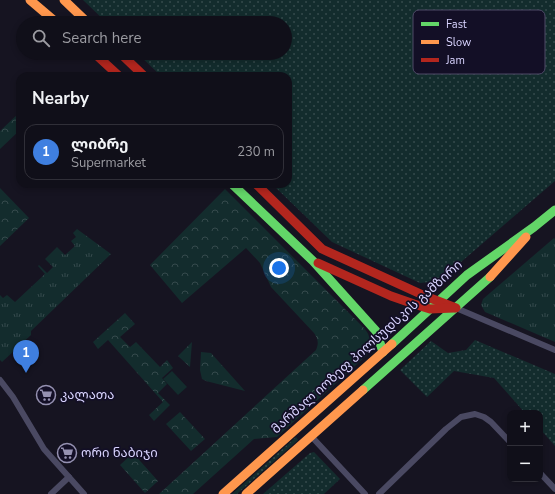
<!DOCTYPE html>
<html lang="en">
<head>
<meta charset="utf-8">
<style>
	:root { --surface:#100f19; --page:#191822; --text:#f1f3f6; --muted:#9c9ca2; --line:#302f38; --accent:#d93025 }
	body { margin:0; font-family:"Nunito Sans","Noto Sans Georgian",sans-serif; background:var(--page); color:var(--text) }
	.controls { position:absolute; right:12px; bottom:12px; display:grid; overflow:hidden; border-radius:8px; box-shadow:0 2px 6px #0003 }
	.controls button { width:36px; height:36px; display:grid; place-items:center; padding:0; border:0; border-bottom:1px solid var(--line); background:var(--surface); color:var(--text); font:20px sans-serif }
	.you { position:absolute; left:279px; top:268px; width:14px; height:14px; margin:-10px; border:3px solid #fff; border-radius:50%; background:#1a73e8; box-shadow:0 0 0 6px #1a73e833 }
	.badge { display:grid; place-items:center; width:26px; height:26px; border-radius:50%; background:var(--accent); color:#fff; font-size:13px; font-weight:700 }
	.pin { position:absolute; translate:-50% -33px; filter:drop-shadow(0 1px 2px #0008) }
	.pin::after { content:''; position:absolute; top:21px; width:14px; height:12px; background:inherit; clip-path:polygon(0 0,100% 0,50% 100%) }
	.list { margin:0; padding:0; list-style:none }
	h2 { display:flex; justify-content:space-between; align-items:center; height:52px; margin:0; padding:0 16px; font-size:17px }
	h2 small { font-size:13px; font-weight:400; color:var(--muted) }
	.list li { display:grid; grid-template-columns:26px 1fr auto; gap:12px; align-items:center; box-sizing:border-box; height:56px; margin:0 8px 8px; padding:0 8px; border:1px solid var(--line); border-radius:12px }
	.list b { display:block; font-size:15px; white-space:nowrap }
	.list p { margin:0; font-size:13px; white-space:nowrap; color:var(--muted) }
	.list em { font-size:13px; font-style:normal; color:var(--muted) }
	.icon { flex:none; width:22px; height:22px; fill:none; stroke:currentColor; stroke-width:2; stroke-linecap:round; stroke-linejoin:round }
	.map { position:relative; flex:none; width:555px; height:494px; overflow:hidden }
	.search { position:absolute; background:var(--surface); box-shadow:0 2px 6px #0003; left:16px; top:16px; width:276px; height:44px; display:flex; align-items:center; gap:10px; box-sizing:border-box; padding:0 14px; border-radius:22px; color:var(--muted); font-size:15px }
	.panel { position:absolute; background:var(--surface); box-shadow:0 2px 6px #0003; left:16px; top:72px; width:276px; height:116px; border-radius:12px }
	.map>svg:first-child { display:block }
	.grass { fill:url(#grass-dots) }
	.forest { fill:url(#forest-crowns) }
	.park { fill:url(#park-tufts) }
	.garden { fill:#132c2d }
	.lines { fill:none; stroke-linecap:round; stroke-linejoin:round }
	.street { stroke:#4a4962; stroke-width:6 }
	.fast { stroke:#63d668; stroke-width:9 }
	.slow { stroke:#ff974d; stroke-width:9 }
	.jam { stroke:#b3261e; stroke-width:9 }
	.labels { text-anchor:middle; dominant-baseline:central; stroke-width:3.5; stroke-linejoin:round; paint-order:stroke }
	.street-label { font-size:13px; fill:#d9d4ff; stroke:#130f26 }
	.poi-label { font-size:13px; fill:#d9d4ff; stroke:#130f26; text-anchor:start }
	.key { fill:#130f26; stroke:#4e4a67; stroke-width:1 }
	.key-label { font-size:11px; fill:#d9d4ff }
</style>
</head>
<body>
<div class="map">
<svg width="555" height="494" viewBox="0 0 555 494">
	<defs>
		<pattern id="grass-dots" width="8" height="8" patternUnits="userSpaceOnUse"><rect width="8" height="8" fill="#132c2d"/><path d="M2 2h.1M6 6h.1" fill="none" stroke="#354a4c" stroke-width="1.8" stroke-linecap="round"/></pattern>
		<pattern id="forest-crowns" width="20" height="18" patternUnits="userSpaceOnUse"><rect width="20" height="18" fill="#132c2d"/><path d="M2 6a3 3 0 1 1 6 0M12 15a3 3 0 1 1 6 0" fill="none" stroke="#354a4c"/></pattern>
		<pattern id="park-tufts" width="24" height="20" patternUnits="userSpaceOnUse"><rect width="24" height="20" fill="#132c2d"/><path d="M3 7l-1-3M5 7V3M7 7l1-3M15 17l-1-3M17 17v-4M19 17l1-3" fill="none" stroke="#354a4c"/></pattern>
	</defs>
	<rect width="100%" height="100%" fill="#161421"/>
	<g class="grass">
		<polygon points="83,0 555,0 555,181 439,281 420,283 332,242 272,184 288,184 288,76 161,76 137,53 285,53 285,23 107,23"/>
		<polygon points="475,340 555,374 555,446 540,429 540,413 525,413 494,378 454,371 427,397 400,370 431,341 448,353 466,350"/>
		<polygon points="296,437 298,440 237,494 232,494"/>
		<polygon points="314,452 340,479 324,494 263,494 310,453"/>
	</g>
	<g class="forest">
		<polygon points="20,112 20,130 0,149 0,131"/>
		<polygon points="0,188 29,218 0,246"/>
		<path d="M 225,189 L 364,328 C 372,338 371,343 367,355 L 277,437 L 254,439 L 193,494 L 159,494 L 316,350 C 319,343 318,339 314,333 L 271,287 L 260,263 L 246,248 L 182,303 L 150,265 Z"/>
		<polygon points="125,313 135,324 120,337 130,347 136,342 160,367 167,360 173,368 162,378 167,384 158,393 170,405 154,421 149,415 163,402 108,340 98,349 93,342"/>
		<polygon points="192,342 190,367 178,356"/>
		<polygon points="201,352 211,353 245,391 206,381 202,379 200,370"/>
		<polygon points="180,412 205,439 191,451 166,424"/>
		<polygon points="133,453 158,481 145,493 120,465"/>
	</g>
	<g class="park">
		<polygon points="77,229 111,254 31,331 31,335 2,362 0,360 0,295 3,298 7,295 15,302 45,274 38,266 39,265 47,273 53,267 45,259 57,247 65,255 75,246 71,241 76,237 73,233"/>
		<polygon points="554,238 555,239 555,342 485,312 481,305 483,299"/>
	</g>
	<polygon class="garden" points="172,371 187,387 178,395 163,379"/>
	<g class="lines">
		<g class="street">
			<polyline points="456,308 555,350"/>
			<polyline points="0,380 13,397 44,449 84,494"/>
			<polyline points="311,436 365,494"/>
			<polyline points="540,473 555,489"/>
			<polyline points="51,494 69,477"/>
			<polyline points="379,494 446,429 461,417 475,414 484,417 491,422 510,442"/>
		</g>
		<g class="fast">
			<polyline points="232,184 313,261 376,331 383,352"/>
			<polyline points="392,344 467,275 534,227 555,210"/>
			<polyline points="363,390 490,277"/>
		</g>
		<g class="slow">
			<polyline points="30,0 57,23"/>
			<polyline points="64,0 88,23"/>
			<polyline points="490,277 526,237"/>
			<polyline points="223,494 392,344"/>
			<polyline points="246,494 363,390"/>
		</g>
		<g class="jam">
			<polyline points="94,53 119,76"/>
			<polyline points="120,53 144,76"/>
			<polyline points="256,184 322,249 425,296 456,308"/>
			<polyline points="318,263 391,296 414,304 430,309 454,308"/>
		</g>
	</g>
	<defs>
		<g id="supermarket-ring" transform="scale(1)"><circle r="9.5" fill="#130f26" stroke="#9591b1" stroke-width="1.5"/><path d="M-6-5.5h2.5l.6 2H6L4.5 2H-2.5L-4.4-4H-6ZM-1.5 3.2a1.3 1.3 0 1 0 .1 0ZM3 3.2a1.3 1.3 0 1 0 .1 0Z" fill="#9591b1"/></g>
	</defs>
	<g fill-rule="evenodd">
		<use href="#supermarket-ring" x="46" y="395"/>
		<use href="#supermarket-ring" x="67" y="453"/>
	</g>
	<g class="labels">
		<g class="street-label">
			<text transform="translate(367 347) rotate(-42)">მარშალ იოზეფ პილსუდსკის გამზირი</text>
		</g>
		<g class="poi-label">
			<text x="60" y="395">კალათა</text>
			<text x="81" y="453">ორი ნაბიჯი</text>
		</g>
	</g>
	<rect x="413" y="10" width="132" height="64" rx="6" class="key"/>
	<rect x="421" y="22" width="18" height="4" fill="#63d668"/>
	<rect x="421" y="40" width="18" height="4" fill="#ff974d"/>
	<rect x="421" y="58" width="18" height="4" fill="#b3261e"/>
	<g class="key-label">
		<text x="446" y="28">Fast</text>
		<text x="446" y="46">Slow</text>
		<text x="446" y="64">Jam</text>
	</g>
</svg>
<div class="controls">
<button>+</button>
<button>−</button>
</div>
<div class="you"></div>
<div class="pin badge" style="left:26px;top:373px;background:#3f7fe0">1</div>
<div class="search"><svg class="icon" aria-label="search" viewBox="0 0 24 24"><circle cx="10" cy="10" r="6"/><path d="M15 15l6 6"/></svg>Search here</div>
<section class="panel">
<h2>Nearby<small></small></h2>
<ul class="list">
<li><span class="badge" style="background:#3f7fe0">1</span><div><b>ლიბრე</b><p>Supermarket</p></div><em>230 m</em></li>
</ul>
</section>
</div>
</body>
</html>
